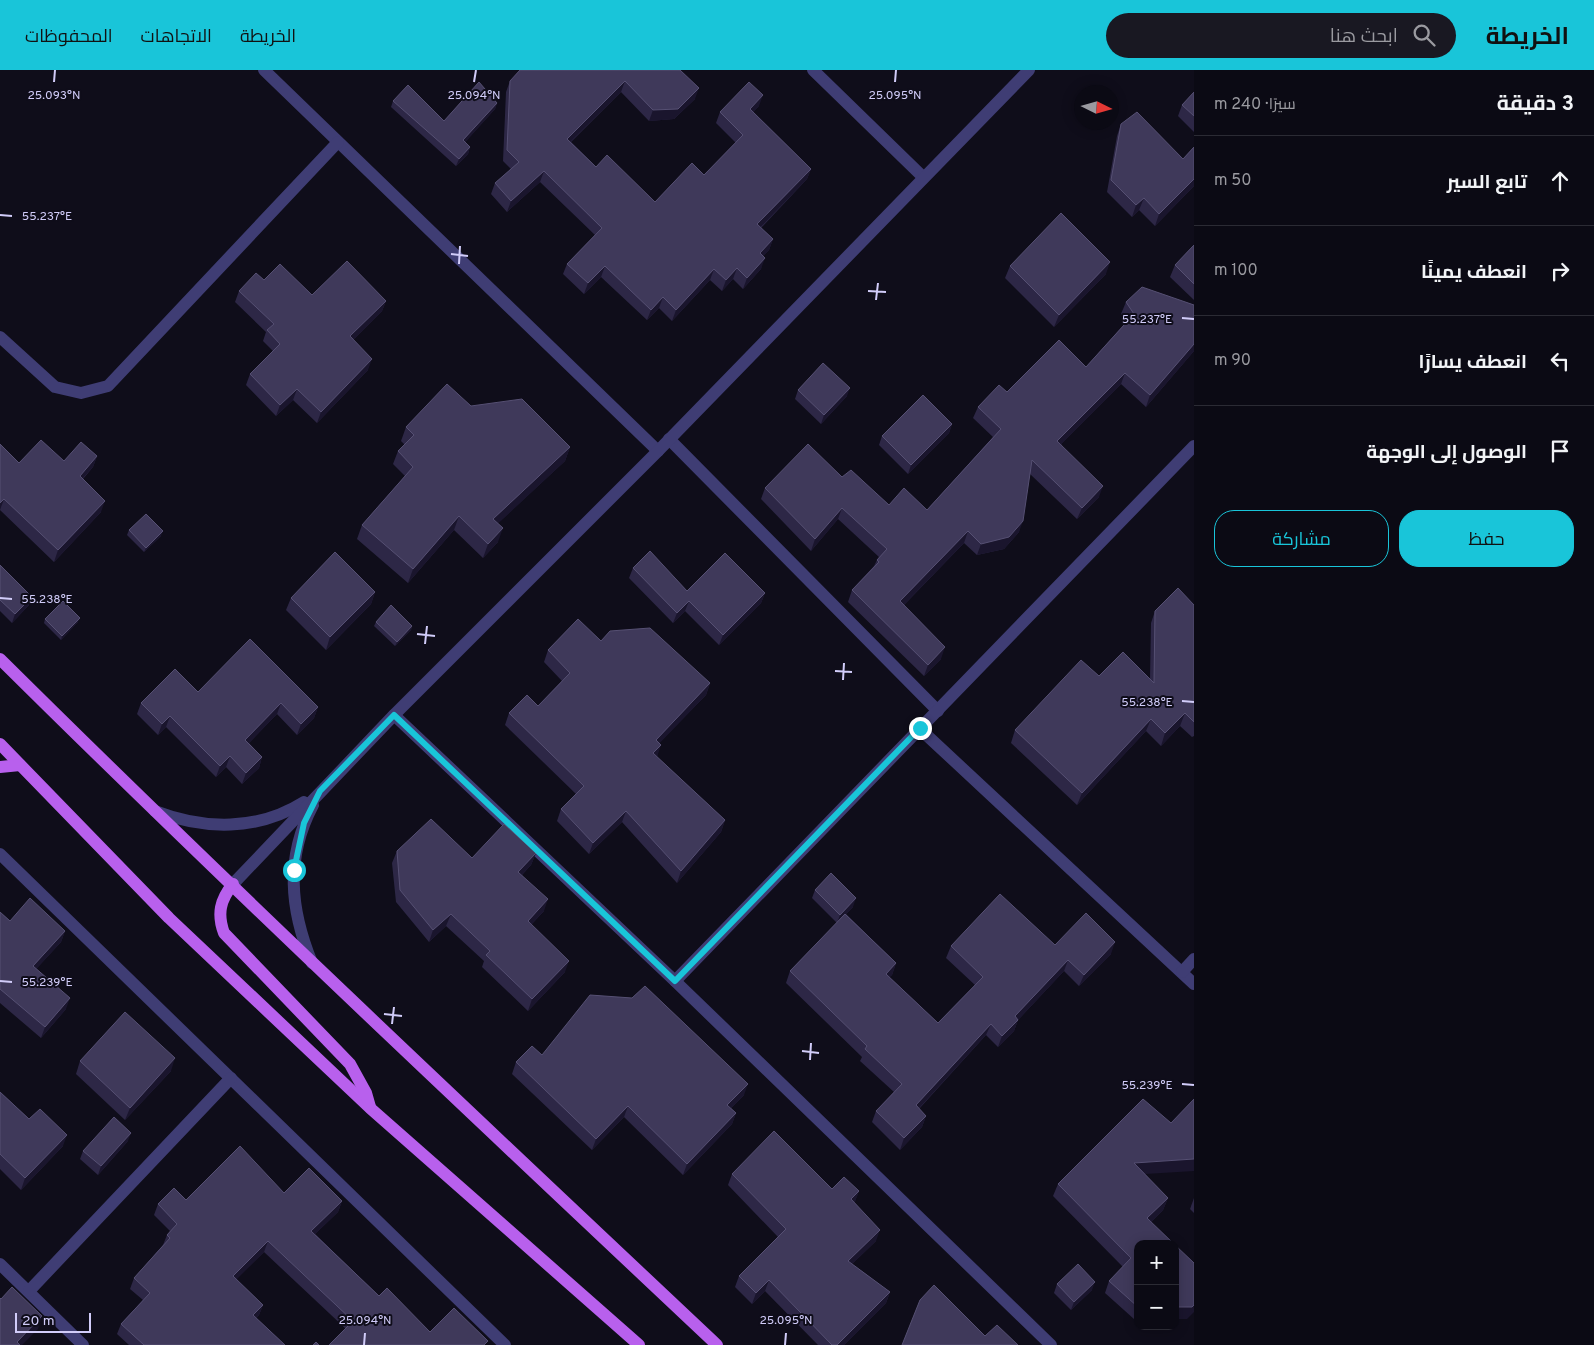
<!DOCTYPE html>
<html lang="ar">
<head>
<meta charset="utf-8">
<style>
	:root { --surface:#0b0a14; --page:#191822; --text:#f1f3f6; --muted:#9a9aa0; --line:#2b2b34; --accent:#19c5d9 }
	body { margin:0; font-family:Overpass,Cairo,sans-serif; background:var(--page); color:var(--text); direction:rtl }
	.controls { position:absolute; right:15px; bottom:15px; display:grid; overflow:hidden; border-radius:10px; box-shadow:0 2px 12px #0003 }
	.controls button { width:45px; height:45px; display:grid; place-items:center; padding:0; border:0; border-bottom:1px solid var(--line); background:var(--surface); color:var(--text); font:25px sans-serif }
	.compass { position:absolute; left:1074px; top:15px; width:45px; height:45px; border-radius:50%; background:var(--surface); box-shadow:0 2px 12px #0003; rotate:95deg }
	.scale { position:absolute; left:15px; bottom:12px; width:76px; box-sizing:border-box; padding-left:5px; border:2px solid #d1ccf9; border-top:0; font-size:14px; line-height:18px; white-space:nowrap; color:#d1ccf9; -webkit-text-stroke:4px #0f0d1a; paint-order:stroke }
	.stop { position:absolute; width:15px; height:15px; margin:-11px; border:4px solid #19c5d9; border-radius:50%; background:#fff }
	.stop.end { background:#19c5d9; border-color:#fff; box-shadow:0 1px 5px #0008 }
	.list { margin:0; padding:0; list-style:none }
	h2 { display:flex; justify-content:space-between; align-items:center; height:65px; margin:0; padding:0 20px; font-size:21px }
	h2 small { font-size:16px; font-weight:400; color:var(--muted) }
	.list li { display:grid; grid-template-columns:32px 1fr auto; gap:15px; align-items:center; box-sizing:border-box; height:90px; padding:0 20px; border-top:1px solid var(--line) }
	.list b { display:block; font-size:19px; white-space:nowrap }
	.list em { font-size:16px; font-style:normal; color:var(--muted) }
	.actions { display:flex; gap:10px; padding:15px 20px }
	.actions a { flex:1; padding:11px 0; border:1px solid var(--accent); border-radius:20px; text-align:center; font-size:18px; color:var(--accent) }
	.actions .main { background:var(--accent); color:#111 }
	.icon { flex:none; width:28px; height:28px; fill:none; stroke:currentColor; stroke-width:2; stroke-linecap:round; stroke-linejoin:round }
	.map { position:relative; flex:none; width:1194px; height:1275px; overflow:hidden; direction:ltr }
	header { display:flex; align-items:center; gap:30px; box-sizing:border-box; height:70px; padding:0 25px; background:var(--accent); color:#111 }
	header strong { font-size:24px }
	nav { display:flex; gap:28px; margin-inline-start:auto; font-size:18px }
	.search { width:350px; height:45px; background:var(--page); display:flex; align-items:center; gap:12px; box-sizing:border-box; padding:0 18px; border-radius:28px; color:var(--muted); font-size:19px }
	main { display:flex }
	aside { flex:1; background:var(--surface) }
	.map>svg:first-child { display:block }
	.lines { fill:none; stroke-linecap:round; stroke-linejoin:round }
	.minor { stroke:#3f3d74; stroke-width:12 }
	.major { stroke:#b860ed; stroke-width:12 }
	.wall { fill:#2d2746 }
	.shaded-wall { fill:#1a152d }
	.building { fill:#3f395a; stroke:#565073 }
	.route { stroke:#19c5d9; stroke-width:6 }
	.ticks { fill:none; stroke:#d1ccf9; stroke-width:2 }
	.ticks-label { font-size:12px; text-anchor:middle; fill:#d1ccf9; stroke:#0f0d1a; stroke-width:4; stroke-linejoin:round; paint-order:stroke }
</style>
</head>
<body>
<header>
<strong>الخريطة</strong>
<div class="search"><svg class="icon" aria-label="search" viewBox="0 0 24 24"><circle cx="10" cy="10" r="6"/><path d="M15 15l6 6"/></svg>ابحث هنا</div>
<nav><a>الخريطة</a><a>الاتجاهات</a><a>المحفوظات</a></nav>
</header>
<main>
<aside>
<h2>3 دقيقة<small>سيرًا · 240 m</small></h2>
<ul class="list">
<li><svg class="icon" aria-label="ahead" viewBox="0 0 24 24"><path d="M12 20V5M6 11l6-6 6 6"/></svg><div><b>تابع السير</b></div><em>50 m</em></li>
<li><svg class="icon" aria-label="right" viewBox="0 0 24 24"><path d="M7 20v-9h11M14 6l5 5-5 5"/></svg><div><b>انعطف يمينًا</b></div><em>100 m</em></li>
<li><svg class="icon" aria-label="left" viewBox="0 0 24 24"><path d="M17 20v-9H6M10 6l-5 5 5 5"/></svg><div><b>انعطف يسارًا</b></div><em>90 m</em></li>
<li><svg class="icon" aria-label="arrive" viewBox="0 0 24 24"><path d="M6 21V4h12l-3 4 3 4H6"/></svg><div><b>الوصول إلى الوجهة</b></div></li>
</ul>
<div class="actions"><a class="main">حفظ</a><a>مشاركة</a></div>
</aside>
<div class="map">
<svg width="1194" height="1275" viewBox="0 0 1194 1275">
	<rect width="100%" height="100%" fill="#0f0d1a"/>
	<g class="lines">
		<g class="minor">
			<polyline points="264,0 658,381"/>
			<polyline points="813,0 923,107"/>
			<polyline points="0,267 55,317 81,323 108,316 338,72"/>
			<polyline points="669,369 938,641"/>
			<polyline points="394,645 675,911 1051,1275"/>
			<polyline points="920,659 1194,914"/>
			<path d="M 155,741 C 204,760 258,761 304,732"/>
			<polyline points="0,784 505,1275"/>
			<polyline points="233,814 394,645 658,381 1029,0"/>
			<path d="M 312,893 C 290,839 285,788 313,735"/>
			<polyline points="1182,902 1194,889"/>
			<polyline points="675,911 1194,376"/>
			<polyline points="0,1194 83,1275"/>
			<polyline points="29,1221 231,1008"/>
		</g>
		<g class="major">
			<path d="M 0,589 C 235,822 476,1048 717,1275"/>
			<polyline points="0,674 169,848 370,1038 639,1275"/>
			<polyline points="0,697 20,695"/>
			<path d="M 233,814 C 220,830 217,844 224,863 L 350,994 L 366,1023 L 370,1037"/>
		</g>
	</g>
	<g class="wall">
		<polygon points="680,0 695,29 674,49 649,51 621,22 571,72 596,97 655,132 704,105 736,73 716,53 720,42 759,36 753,42 811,99 807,109 761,158 773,169 769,180 763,186 761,199 743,219 733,209 722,221 710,210 672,251 659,238 647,250 601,207 584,224 563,204 567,194 595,165 540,112 507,142 491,124 495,113 511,99 503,91 506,22 510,11"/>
		<polygon points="1194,22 1194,62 1178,46 1182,35"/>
		<polygon points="393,31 444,51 497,33 495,39 465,72 470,77 468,84 456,96 391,37"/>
		<polygon points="1121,54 1183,89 1194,77 1194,116 1155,156 1139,140 1132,147 1107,122 1117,66"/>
		<polygon points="1194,175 1194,230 1170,207 1175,195"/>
		<polygon points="1010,196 1106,204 1054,257 1005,208"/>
		<polygon points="264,210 312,225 386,231 382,241 353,270 368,300 317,353 293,330 276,346 246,315 250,304 273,281 263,271 266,262 235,232 239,221"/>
		<polygon points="1126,232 1194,235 1194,281 1146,337 1121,314 1061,374 1099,427 1077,449 1030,404 1019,462 1004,479 977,485 964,473 904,535 941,589 924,606 848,532 852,520 874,496 877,490 879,487 838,449 811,481 761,429 765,418 842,407 889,435 927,440 993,367 973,348 978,337 1007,322 1086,297 1127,251 1121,244"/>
		<polygon points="798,320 847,326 821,354 795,329"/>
		<polygon points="471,336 570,377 565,391 498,453 498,472 483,488 454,460 408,513 357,469 362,455 405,406 393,394 398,381 405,375 401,371 406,357"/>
		<polygon points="952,354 949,363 908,404 879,375 882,366"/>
		<polygon points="0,374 19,393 64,391 97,386 93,397 83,409 101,442 54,492 0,440"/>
		<polygon points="129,460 161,466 144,482 127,465"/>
		<polygon points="0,495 29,535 12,553 0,541"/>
		<polygon points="633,498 687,521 765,523 761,533 719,575 685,541 673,553 629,508"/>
		<polygon points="375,522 371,534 326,580 286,540 291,528"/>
		<polygon points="1194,535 1194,666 1192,667 1180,656 1161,676 1146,661 1077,735 1011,673 1015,660 1099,606 1150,609 1151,553 1155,541"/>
		<polygon points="45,549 78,552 61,570 44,553"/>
		<polygon points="376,552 412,556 411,560 395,576 374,556"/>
		<polygon points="601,571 710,613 706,625 659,673 657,687 725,750 721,762 677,813 622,752 589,784 557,751 561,739 576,724 505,655 509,643 538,636 562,611 544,592 548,580"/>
		<polygon points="198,622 318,637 314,648 297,665 277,644 249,673 262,687 259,698 242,714 226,697 216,707 166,657 158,665 137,644 141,633"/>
		<polygon points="397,781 472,788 536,783 531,795 522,805 544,841 531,855 565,902 528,941 482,897 484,891 446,856 429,872 396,832 392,793"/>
		<polygon points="815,820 853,837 846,844 896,893 892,905 889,907 938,953 975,915 946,888 951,876 1055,875 1111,884 1079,916 1064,901 1018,950 1014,961 998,977 986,965 919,1039 926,1046 922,1057 900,1080 872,1052 876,1041 894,1022 860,991 862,987 786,913 790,901 837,853 812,828"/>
		<polygon points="0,842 10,851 65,861 61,872 36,899 66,939 41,968 0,933"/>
		<polygon points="542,985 744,1025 731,1038 736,1043 732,1054 683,1105 624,1047 592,1080 512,1004 516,992"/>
		<polygon points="80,991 171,1001 125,1050 76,1004"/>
		<polygon points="0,1022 29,1049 63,1076 21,1120 0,1099"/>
		<polygon points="1171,1053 1144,1104 1168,1128 1163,1140 1151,1152 1138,1174 1138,1249 1134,1249 1105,1223 1109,1211 1123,1197 1053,1126 1058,1114"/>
		<polygon points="128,1071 98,1105 80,1089 83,1081"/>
		<polygon points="732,1104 832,1119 859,1121 854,1133 876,1171 852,1194 890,1222 886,1233 844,1275 818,1275 765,1221 752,1234 735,1217 739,1206 778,1167 728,1115"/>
		<polygon points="284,1123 342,1131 338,1142 315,1164 379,1226 430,1262 488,1271 346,1259 264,1182 236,1209 263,1235 259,1245 256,1248 285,1275 129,1275 117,1264 121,1254 143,1230 130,1219 134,1208 163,1175 167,1165 170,1161 154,1145 158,1134 186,1130"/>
		<polygon points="1194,1128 1194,1143 1190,1139"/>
		<polygon points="1057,1214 1092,1220 1071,1240 1054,1223"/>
	</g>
	<g class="shaded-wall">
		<polygon points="625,11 621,22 563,79 567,69"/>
		<polygon points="699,18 695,29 674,49 649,51 653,40"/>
		<polygon points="763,25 759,36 746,50 750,39"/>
		<polygon points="497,33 495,39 461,77 463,70"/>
		<polygon points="470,77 468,84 456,96 459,89"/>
		<polygon points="811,99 807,109 753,165 757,154"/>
		<polygon points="544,101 540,112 507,142 511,131"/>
		<polygon points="1194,109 1194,116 1155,156 1159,144"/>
		<polygon points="1144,128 1139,140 1132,147 1136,135"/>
		<polygon points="773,169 769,180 756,194 760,183"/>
		<polygon points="765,188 761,199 743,219 747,208"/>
		<polygon points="1110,192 1106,204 1054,257 1059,245"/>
		<polygon points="605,196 601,207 584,224 588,213"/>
		<polygon points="737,198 733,209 722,221 726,210"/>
		<polygon points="714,199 710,210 672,251 676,240"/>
		<polygon points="663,227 659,238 647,250 651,240"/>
		<polygon points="386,231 382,241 346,277 350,266"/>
		<polygon points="1194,274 1194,281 1146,337 1150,325"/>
		<polygon points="372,289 368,300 317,353 321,342"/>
		<polygon points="1125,303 1121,314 1053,382 1057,371"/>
		<polygon points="850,318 847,326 821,354 824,345"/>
		<polygon points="297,319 293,330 276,346 280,335"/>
		<polygon points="952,354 949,363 908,404 911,395"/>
		<polygon points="570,377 565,391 488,463 493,449"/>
		<polygon points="97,386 93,397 75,417 80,406"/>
		<polygon points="1103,416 1099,427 1077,449 1082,438"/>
		<polygon points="4,429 0,440 0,433"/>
		<polygon points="105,431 101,442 54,492 58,480"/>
		<polygon points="842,438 838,449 811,481 815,469"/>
		<polygon points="459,446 454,460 408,513 413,499"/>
		<polygon points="1023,451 1019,462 1004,479 977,485 981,474"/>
		<polygon points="503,458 498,472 483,488 488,474"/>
		<polygon points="163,461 161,466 144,482 146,478"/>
		<polygon points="968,461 964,473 896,543 900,531"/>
		<polygon points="375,522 371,534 326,580 330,567"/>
		<polygon points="765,523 761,533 719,575 723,565"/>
		<polygon points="32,527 29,535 12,553 15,544"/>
		<polygon points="689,531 685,541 673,553 677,543"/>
		<polygon points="80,548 78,552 61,570 62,566"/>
		<polygon points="412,556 411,560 395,576 397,572"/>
		<polygon points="945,577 941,589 924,606 928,595"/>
		<polygon points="710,613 706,625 652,681 656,670"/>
		<polygon points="281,633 277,644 241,681 245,670"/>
		<polygon points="318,637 314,648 297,665 301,654"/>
		<polygon points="1185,643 1180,656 1161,676 1165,663"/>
		<polygon points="170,646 166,657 158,665 162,654"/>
		<polygon points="1151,649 1146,661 1077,735 1082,723"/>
		<polygon points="661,675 657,687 648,695 653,683"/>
		<polygon points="230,686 226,697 216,707 220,696"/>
		<polygon points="262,687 259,698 242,714 246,703"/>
		<polygon points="626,741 622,752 589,784 593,773"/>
		<polygon points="725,750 721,762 677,813 681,801"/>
		<polygon points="536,783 531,795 514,813 518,802"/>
		<polygon points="856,828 853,837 837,853 840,845"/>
		<polygon points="548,829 544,841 523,863 528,851"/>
		<polygon points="451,844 446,856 429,872 433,860"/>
		<polygon points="65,861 61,872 29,907 33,896"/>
		<polygon points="1115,872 1111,884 1079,916 1084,905"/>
		<polygon points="1068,890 1064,901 1018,950 1014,961 998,977 1002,966 1015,946"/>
		<polygon points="569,891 565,902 528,941 532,929"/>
		<polygon points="896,893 892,905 882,916 886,904"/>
		<polygon points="70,928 66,939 41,968 45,957"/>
		<polygon points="991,954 986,965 911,1047 916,1035"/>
		<polygon points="175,988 171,1001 125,1050 130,1038"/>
		<polygon points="748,1014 744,1025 723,1046 727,1035"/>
		<polygon points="628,1036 624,1047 592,1080 596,1069"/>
		<polygon points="736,1043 732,1054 683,1105 687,1094"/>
		<polygon points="926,1046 922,1057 900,1080 904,1068"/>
		<polygon points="131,1063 128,1071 98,1105 101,1096"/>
		<polygon points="67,1065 63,1076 21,1120 25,1108"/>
		<polygon points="1194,1089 1194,1101 1129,1105 1134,1093"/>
		<polygon points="859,1121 855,1132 847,1140 851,1129"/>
		<polygon points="1168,1128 1163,1140 1143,1160 1147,1148"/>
		<polygon points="342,1131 338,1142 308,1171 311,1161"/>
		<polygon points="880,1160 876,1171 844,1202 848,1191"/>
		<polygon points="268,1171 264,1182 229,1217 233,1206"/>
		<polygon points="769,1210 765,1221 752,1234 756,1223"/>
		<polygon points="1095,1212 1092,1220 1071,1240 1074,1232"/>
		<polygon points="890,1222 886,1233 844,1275 837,1275"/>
		<polygon points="263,1235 259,1245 249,1255 253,1245"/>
		<polygon points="1194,1235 1194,1242 1187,1249 1175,1249 1175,1237"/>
		<polygon points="1138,1240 1138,1249 1134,1249"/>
		<polygon points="42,1246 38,1259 22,1275 16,1275 17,1272"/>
	</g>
	<g class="building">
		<polygon points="520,0 680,0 699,18 678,39 653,40 625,11 567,69 596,97 607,85 655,132 692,93 704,105 743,65 720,42 749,12 763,25 750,39 811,99 757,154 773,169 760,183 765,188 747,208 737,198 726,210 714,199 676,240 663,227 651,240 605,196 588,213 567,194 602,158 544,101 511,131 495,113 519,92 507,80 510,11"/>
		<polygon points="479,12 497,33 463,70 470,77 459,89 393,31 408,15 444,51"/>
		<polygon points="1194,22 1194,46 1182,35"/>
		<polygon points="1137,42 1183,89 1194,77 1194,109 1159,144 1144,128 1136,135 1111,110 1121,54"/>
		<polygon points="1061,143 1110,192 1059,245 1010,196"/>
		<polygon points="1194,175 1194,214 1175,195"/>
		<polygon points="347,191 386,231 350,266 372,289 321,342 297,319 280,335 250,304 280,274 267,260 274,254 239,221 256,203 264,210 280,194 312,225"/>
		<polygon points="1142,217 1194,235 1194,274 1150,325 1125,303 1057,371 1103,416 1082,438 1032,390 1023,451 1009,467 981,474 968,461 900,531 945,577 928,595 852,520 879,492 877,490 887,479 842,438 815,469 765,418 808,374 842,407 851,400 889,435 904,418 927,440 1001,359 978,337 999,315 1007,322 1059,270 1086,297 1134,244 1126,232"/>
		<polygon points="823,293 850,318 824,345 798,320"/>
		<polygon points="447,314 471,336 522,329 570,377 493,449 503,458 488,474 459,446 413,499 362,455 413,397 398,381 414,365 406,357"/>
		<polygon points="923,325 952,354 911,395 882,366"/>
		<polygon points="41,370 64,391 81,372 97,386 80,406 105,431 58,480 4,429 0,433 0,374 19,393"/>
		<polygon points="146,444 163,461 146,478 129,460"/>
		<polygon points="650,481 687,521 725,483 765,523 723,565 689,531 677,543 633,498"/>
		<polygon points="335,482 375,522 330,567 291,528"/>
		<polygon points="0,495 32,527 15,544 0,530"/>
		<polygon points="1178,518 1194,535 1194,652 1185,643 1165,663 1151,649 1082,723 1015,660 1081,590 1099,606 1123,582 1154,613 1155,541"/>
		<polygon points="63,531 80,548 62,566 45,549"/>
		<polygon points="391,535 412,556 397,572 376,552"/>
		<polygon points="578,549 601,571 610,561 650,558 710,613 656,670 661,675 653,683 725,750 681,801 626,741 593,773 561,739 584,716 509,643 527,625 538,636 570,603 548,580"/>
		<polygon points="250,569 318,637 301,654 281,633 245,670 262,687 246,703 230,686 220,696 170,646 162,654 141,633 175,599 198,622"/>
		<polygon points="431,749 472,788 504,754 536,783 518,802 548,829 528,851 569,891 532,929 486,885 490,881 451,844 433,860 400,820 397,781"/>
		<polygon points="831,803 856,828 840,845 815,820"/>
		<polygon points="1000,824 1055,875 1086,843 1115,872 1084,905 1068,890 1015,946 1018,950 1002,966 991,954 916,1035 926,1046 904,1068 876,1041 902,1014 865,979 867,976 790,901 845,844 896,893 886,904 938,953 983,907 951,876"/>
		<polygon points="30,828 65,861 33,896 70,928 45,957 0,919 0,842 10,851"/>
		<polygon points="645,916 748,1014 727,1035 736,1043 687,1094 628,1036 596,1069 516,992 532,976 542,985 590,925 632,928"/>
		<polygon points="125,942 175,988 130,1038 80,991"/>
		<polygon points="0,1022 29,1049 40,1039 67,1065 25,1108 0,1084"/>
		<polygon points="1143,1029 1171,1053 1194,1029 1194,1089 1134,1093 1168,1128 1147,1148 1174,1174 1138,1174 1138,1237 1109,1211 1131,1188 1058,1114"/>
		<polygon points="114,1047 131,1063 101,1096 83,1081"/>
		<polygon points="774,1061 832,1119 844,1107 859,1121 851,1129 880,1160 848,1191 890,1222 837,1275 832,1275 769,1210 756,1223 739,1206 786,1159 732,1104"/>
		<polygon points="240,1076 284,1123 309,1098 342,1131 311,1161 379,1226 387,1218 430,1262 454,1238 488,1271 484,1275 329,1275 353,1251 268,1171 233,1206 263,1235 253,1245 285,1275 144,1275 121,1254 150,1223 134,1208 170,1168 167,1165 177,1154 158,1134 174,1118 186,1130"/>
		<polygon points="1175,1175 1194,1193 1194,1235 1192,1237 1175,1237"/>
		<polygon points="1078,1194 1095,1212 1074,1232 1057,1214"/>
		<polygon points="934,1215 985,1266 997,1255 1018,1275 902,1275 920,1230"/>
		<polygon points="12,1217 42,1246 17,1272 20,1275 0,1275 0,1228 1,1229"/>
		<polygon points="316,1272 319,1275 313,1275"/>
	</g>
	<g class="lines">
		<polyline class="route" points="294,800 304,753 320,721 394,645 675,911 920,658"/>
	</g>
	<path class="ticks" d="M 54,12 L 55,0M 474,12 L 476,0M 895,12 L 896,0M 0,145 L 12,146M 451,184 L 468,186M 459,194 L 460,176M 868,221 L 886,222M 876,230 L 878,213M 1182,248 L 1194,249M 0,528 L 12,529M 417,564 L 435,566M 425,574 L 427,556M 835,601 L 852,602M 843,610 L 844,593M 1182,631 L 1194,632M 0,911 L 12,912M 384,944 L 402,946M 392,954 L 394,937M 802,981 L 819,983M 810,990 L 811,973M 1182,1014 L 1194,1015M 364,1275 L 365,1263M 785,1275 L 786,1263"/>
	<g class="ticks-label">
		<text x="54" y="29">25.093°N</text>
		<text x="474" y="29">25.094°N</text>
		<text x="895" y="29">25.095°N</text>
		<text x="47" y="150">55.237°E</text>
		<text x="1147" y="253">55.237°E</text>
		<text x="47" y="533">55.238°E</text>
		<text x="1147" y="636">55.238°E</text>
		<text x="47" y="916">55.239°E</text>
		<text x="1147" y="1019">55.239°E</text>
		<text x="365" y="1254">25.094°N</text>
		<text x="786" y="1254">25.095°N</text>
	</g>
</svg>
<div class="controls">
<button>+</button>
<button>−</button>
</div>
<svg class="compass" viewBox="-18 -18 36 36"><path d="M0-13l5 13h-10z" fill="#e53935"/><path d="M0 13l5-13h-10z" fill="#9a9aa0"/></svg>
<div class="scale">20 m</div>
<div class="stop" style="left:294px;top:800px"></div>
<div class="stop end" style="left:920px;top:658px"></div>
</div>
</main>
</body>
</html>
